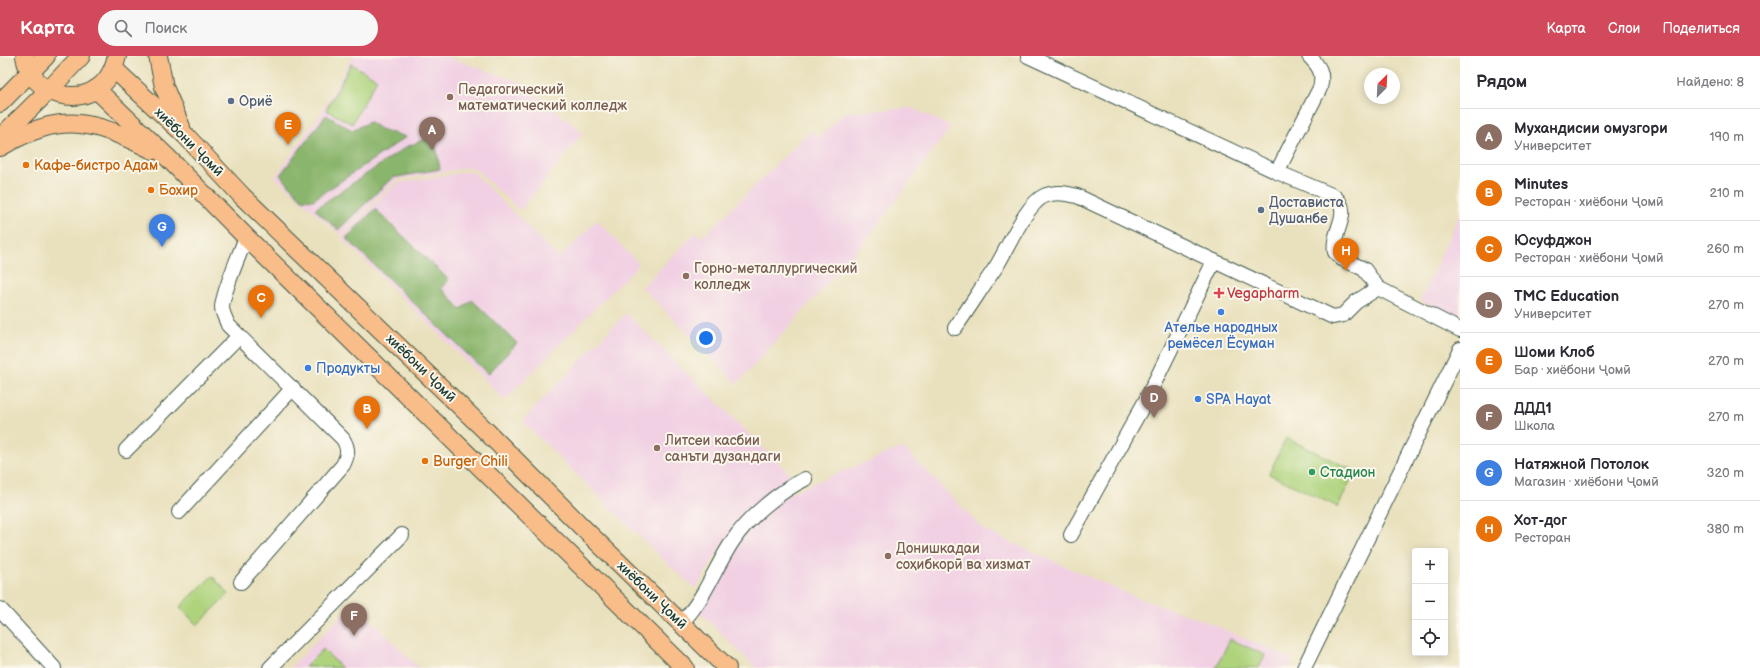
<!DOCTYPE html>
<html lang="ru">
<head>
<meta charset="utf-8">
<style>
	:root { --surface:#fff; --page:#f7f7f7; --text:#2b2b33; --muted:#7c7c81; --line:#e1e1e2; --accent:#d1495b }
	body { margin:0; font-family:"Balsamiq Sans",sans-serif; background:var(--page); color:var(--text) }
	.controls { position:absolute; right:12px; bottom:12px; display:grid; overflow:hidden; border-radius:4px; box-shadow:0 2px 10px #0003 }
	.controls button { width:36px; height:36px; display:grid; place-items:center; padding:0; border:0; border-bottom:1px solid var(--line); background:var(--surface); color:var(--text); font:20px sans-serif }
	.compass { position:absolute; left:1364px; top:12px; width:36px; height:36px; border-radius:50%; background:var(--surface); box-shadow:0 2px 10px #0003; rotate:24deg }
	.you { position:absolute; left:706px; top:282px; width:14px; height:14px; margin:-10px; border:3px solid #fff; border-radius:50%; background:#1a73e8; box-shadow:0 0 0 6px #1a73e833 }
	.badge { display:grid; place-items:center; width:26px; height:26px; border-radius:50%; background:var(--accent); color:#fff; font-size:13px; font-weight:700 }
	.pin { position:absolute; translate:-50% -33px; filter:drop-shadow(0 1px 2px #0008) }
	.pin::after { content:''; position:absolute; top:21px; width:14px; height:12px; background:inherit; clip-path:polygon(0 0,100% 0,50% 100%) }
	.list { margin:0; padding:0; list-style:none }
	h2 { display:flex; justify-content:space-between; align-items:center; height:52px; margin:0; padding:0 16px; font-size:17px }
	h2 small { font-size:13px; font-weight:400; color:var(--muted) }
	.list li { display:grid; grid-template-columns:26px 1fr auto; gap:12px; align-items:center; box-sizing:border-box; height:56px; padding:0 16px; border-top:1px solid var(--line) }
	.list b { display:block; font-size:15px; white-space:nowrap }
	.list p { margin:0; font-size:13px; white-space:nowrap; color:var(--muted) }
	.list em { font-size:13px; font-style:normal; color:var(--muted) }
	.icon { flex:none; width:22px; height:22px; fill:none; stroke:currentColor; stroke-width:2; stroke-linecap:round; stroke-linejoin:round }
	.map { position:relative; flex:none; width:1460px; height:612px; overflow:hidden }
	header { display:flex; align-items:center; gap:24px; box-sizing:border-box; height:56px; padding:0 20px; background:var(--accent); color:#fff }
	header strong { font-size:19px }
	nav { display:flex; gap:22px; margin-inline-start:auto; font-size:14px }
	.search { width:280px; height:36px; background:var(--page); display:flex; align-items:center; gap:10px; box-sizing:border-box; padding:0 14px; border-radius:22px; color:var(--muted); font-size:15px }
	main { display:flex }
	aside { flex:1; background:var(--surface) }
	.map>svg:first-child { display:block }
	.built { fill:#f1d0e3 }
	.green { fill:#aed37c; stroke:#668858 }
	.forest { fill:#8ab56c; stroke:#547950 }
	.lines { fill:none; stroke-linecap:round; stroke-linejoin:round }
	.minor-casing { stroke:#3d5649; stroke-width:16 }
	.major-casing { stroke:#3d5649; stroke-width:20 }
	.minor { stroke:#fff; stroke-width:14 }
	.major { stroke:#f8bd89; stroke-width:18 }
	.education-dot { fill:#8d6e63; stroke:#fbf7ec; stroke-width:1.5 }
	.service-dot { fill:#5c6f8a; stroke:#fbf7ec; stroke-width:1.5 }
	.food-dot { fill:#e8710a; stroke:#fbf7ec; stroke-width:1.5 }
	.health-dot { fill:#e0444e; stroke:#fbf7ec; stroke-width:1.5 }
	.shop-dot { fill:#3f7fe0; stroke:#fbf7ec; stroke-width:1.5 }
	.leisure-dot { fill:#2e9e5b; stroke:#fbf7ec; stroke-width:1.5 }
	.labels { text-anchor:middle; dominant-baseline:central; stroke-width:4; stroke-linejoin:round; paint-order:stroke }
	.education-label { font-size:14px; fill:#785e54; stroke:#fbf7ec; text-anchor:start }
	.service-label { font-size:14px; fill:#4e5e75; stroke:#fbf7ec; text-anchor:start }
	.street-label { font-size:14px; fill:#1f3d34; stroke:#fbf7ec }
	.food-label { font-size:14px; fill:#c56008; stroke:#fbf7ec; text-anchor:start }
	.health-label { font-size:14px; fill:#be3a42; stroke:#fbf7ec; text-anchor:start }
	.shop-label { font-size:14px; fill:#366cbe; stroke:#fbf7ec; text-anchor:start }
	.leisure-label { font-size:14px; fill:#27864d; stroke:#fbf7ec; text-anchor:start }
</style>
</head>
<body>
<header>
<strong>Карта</strong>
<div class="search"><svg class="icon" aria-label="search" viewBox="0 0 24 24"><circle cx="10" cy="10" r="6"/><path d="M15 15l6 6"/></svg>Поиск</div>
<nav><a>Карта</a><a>Слои</a><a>Поделиться</a></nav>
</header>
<main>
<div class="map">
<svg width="1460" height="612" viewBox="0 0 1460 612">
	<rect width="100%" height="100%" fill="#fbf7ec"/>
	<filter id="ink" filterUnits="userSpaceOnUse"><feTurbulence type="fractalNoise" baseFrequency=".025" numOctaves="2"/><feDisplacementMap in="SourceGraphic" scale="8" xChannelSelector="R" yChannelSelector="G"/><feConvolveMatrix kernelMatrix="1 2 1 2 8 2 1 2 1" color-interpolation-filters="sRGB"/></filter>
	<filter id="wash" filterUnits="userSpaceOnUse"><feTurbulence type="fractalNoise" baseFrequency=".012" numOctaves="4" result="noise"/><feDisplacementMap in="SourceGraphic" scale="16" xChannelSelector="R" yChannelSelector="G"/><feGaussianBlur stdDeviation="0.9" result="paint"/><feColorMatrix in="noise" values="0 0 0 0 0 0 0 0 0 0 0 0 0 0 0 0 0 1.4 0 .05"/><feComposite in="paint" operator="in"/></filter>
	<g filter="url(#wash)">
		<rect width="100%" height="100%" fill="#e9e1bd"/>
		<g class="built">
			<polygon points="353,0 444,0 522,27 583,77 520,155 473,111 396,124 340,179 275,121 319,60"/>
			<polygon points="912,52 951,71 868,182 737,328 642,231 696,176 702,182 810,75 819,81 846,56"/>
			<polygon points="472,115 559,202 597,164 639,208 505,344 341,181 397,127"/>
			<polygon points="1460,157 1460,263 1420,245"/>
			<polygon points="626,257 792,420 743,465 725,484 696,533 670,510 522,365"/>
			<polygon points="903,391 984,474 1137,542 1200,563 1293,603 1289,612 756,612 699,555 722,520 741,481 792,436"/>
			<polygon points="354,547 419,612 290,612"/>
		</g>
		<g class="green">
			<polygon points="351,8 377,23 352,68 326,54"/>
			<polygon points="1286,382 1355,415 1338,451 1269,418"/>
			<polygon points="212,520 229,538 197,569 180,551"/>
			<polygon points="1230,583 1265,599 1259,612 1216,612"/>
			<polygon points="323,593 342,612 305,611"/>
		</g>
		<g class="forest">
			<polygon points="326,59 352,74 370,66 380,73 406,81 313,144 302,143 280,119"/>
			<polygon points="425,83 435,85 440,113 392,122 338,174 315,153 406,91"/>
			<polygon points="375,153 449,224 441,232 461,253 472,244 517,287 488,318 346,182"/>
		</g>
	</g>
	<g filter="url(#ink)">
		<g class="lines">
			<g class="minor-casing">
				<g id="minor">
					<path d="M 1028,0 L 1277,116 L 1334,140 C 1354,157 1331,174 1335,196 L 1342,203 L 1364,213 L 1378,232"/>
					<path d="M 1277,116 L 1320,32 C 1324,17 1319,10 1309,0"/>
					<path d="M 955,272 C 969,252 982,231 996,211 C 1007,194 1026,148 1044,140 C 1055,135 1066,137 1077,140 L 1214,205"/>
					<polyline points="126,394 239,280"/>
					<polyline points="179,456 293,332"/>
					<polyline points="1071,479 1146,344 1214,205 1333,261 1343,259 1356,246 1378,232 1460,274"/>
					<path d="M 241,526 L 343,409 C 348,399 349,393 343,383 L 228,269 C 226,263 222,257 222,251 C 223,235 240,198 246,181"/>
					<polyline points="0,553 54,612"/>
					<path d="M 684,564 C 705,541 715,512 732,486 C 748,461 779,436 805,423"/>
					<polyline points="270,612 402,479"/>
					<polyline points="1304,612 1460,293"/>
				</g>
			</g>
			<g class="major-casing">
				<g id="major">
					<path d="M 25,0 C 30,39 83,55 107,23 C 113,15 115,8 117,0"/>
					<polyline points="158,0 164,31 181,71"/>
					<polyline points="114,13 186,80 242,140 485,374 581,470 727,612"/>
					<polyline points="96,33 168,102 246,181 685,612"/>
					<polyline points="0,47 46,0"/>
					<polyline points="0,82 48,35 81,0"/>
					<path d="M 0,91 C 62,55 92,64 153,94"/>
				</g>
			</g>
			<use href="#minor" class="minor"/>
			<use href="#major" class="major"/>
		</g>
	</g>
	<g class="education-dot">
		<circle cx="450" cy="41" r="4"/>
		<circle cx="686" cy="220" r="4"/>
		<circle cx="657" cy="392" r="4"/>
		<circle cx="888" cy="500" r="4"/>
	</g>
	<g class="service-dot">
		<circle cx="231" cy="45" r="4"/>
		<circle cx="1261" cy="154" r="4"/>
	</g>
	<g class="food-dot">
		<circle cx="26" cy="109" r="4"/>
		<circle cx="151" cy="134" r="4"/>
		<circle cx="425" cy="405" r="4"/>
	</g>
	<path class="health-dot" d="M1217 231h4v4h4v4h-4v4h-4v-4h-4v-4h4z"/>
	<g class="shop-dot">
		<circle cx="1221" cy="256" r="4"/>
		<circle cx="308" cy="312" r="4"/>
		<circle cx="1198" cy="343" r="4"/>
	</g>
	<circle class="leisure-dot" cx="1312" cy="416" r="4"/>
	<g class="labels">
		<g class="education-label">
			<text x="458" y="33">Педагогический<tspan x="458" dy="16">математический колледж</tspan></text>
			<text x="694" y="212">Горно-металлургический<tspan x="694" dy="16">колледж</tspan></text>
			<text x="665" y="384">Литсеи касбии<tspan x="665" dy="16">санъти дузандаги</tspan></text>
			<text x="896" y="492">Донишкадаи<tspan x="896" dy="16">соҳибкорӣ ва хизмат</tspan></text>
		</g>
		<g class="service-label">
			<text x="239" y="45">Ориё</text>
			<text x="1269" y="146">Достависта<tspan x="1269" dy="16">Душанбе</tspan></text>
		</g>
		<g class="street-label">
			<text transform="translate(189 86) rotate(45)">хиёбони Ҷомӣ</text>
			<text transform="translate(421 312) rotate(44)">хиёбони Ҷомӣ</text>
			<text transform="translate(652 539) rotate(44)">хиёбони Ҷомӣ</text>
		</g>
		<g class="food-label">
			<text x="34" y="109">Кафе-бистро Адам</text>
			<text x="159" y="134">Бохир</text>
			<text x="433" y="405">Burger Chili</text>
		</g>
		<g class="health-label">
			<text x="1227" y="237">Vegapharm</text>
		</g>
		<g class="shop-label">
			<text x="1221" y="271" text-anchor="middle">Ателье народных<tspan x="1221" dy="16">ремёсел Ёсуман</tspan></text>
			<text x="316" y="312">Продукты</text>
			<text x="1206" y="343">SPA Hayat</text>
		</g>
		<g class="leisure-label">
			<text x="1320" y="416">Стадион</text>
		</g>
	</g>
</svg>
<div class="controls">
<button>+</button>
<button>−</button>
<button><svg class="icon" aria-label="locate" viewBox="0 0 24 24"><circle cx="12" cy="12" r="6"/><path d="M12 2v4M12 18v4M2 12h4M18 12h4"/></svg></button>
</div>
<svg class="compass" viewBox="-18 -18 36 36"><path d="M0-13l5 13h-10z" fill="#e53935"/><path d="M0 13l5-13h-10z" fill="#7c7c81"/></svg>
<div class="you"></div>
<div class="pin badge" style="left:432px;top:94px;background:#8d6e63">A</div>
<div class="pin badge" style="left:367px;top:373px;background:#e8710a">B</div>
<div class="pin badge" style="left:261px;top:262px;background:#e8710a">C</div>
<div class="pin badge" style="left:1154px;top:362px;background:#8d6e63">D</div>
<div class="pin badge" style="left:288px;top:89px;background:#e8710a">E</div>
<div class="pin badge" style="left:354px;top:580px;background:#8d6e63">F</div>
<div class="pin badge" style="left:162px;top:191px;background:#3f7fe0">G</div>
<div class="pin badge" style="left:1346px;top:215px;background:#e8710a">H</div>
</div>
<aside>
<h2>Рядом<small>Найдено: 8</small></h2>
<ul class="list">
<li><span class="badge" style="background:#8d6e63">A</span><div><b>Мухандисии омузгори</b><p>Университет</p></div><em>190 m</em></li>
<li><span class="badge" style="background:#e8710a">B</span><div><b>Minutes</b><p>Ресторан · хиёбони Ҷомӣ</p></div><em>210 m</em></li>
<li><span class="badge" style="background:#e8710a">C</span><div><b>Юсуфджон</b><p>Ресторан · хиёбони Ҷомӣ</p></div><em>260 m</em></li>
<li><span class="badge" style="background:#8d6e63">D</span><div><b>TMC Education</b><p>Университет</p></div><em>270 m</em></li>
<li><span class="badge" style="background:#e8710a">E</span><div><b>Шоми Клоб</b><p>Бар · хиёбони Ҷомӣ</p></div><em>270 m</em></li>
<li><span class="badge" style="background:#8d6e63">F</span><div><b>ДДД1</b><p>Школа</p></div><em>270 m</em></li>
<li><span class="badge" style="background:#3f7fe0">G</span><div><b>Натяжной Потолок</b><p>Магазин · хиёбони Ҷомӣ</p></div><em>320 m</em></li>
<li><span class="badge" style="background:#e8710a">H</span><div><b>Хот-дог</b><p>Ресторан</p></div><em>380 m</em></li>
</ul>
</aside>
</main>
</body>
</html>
